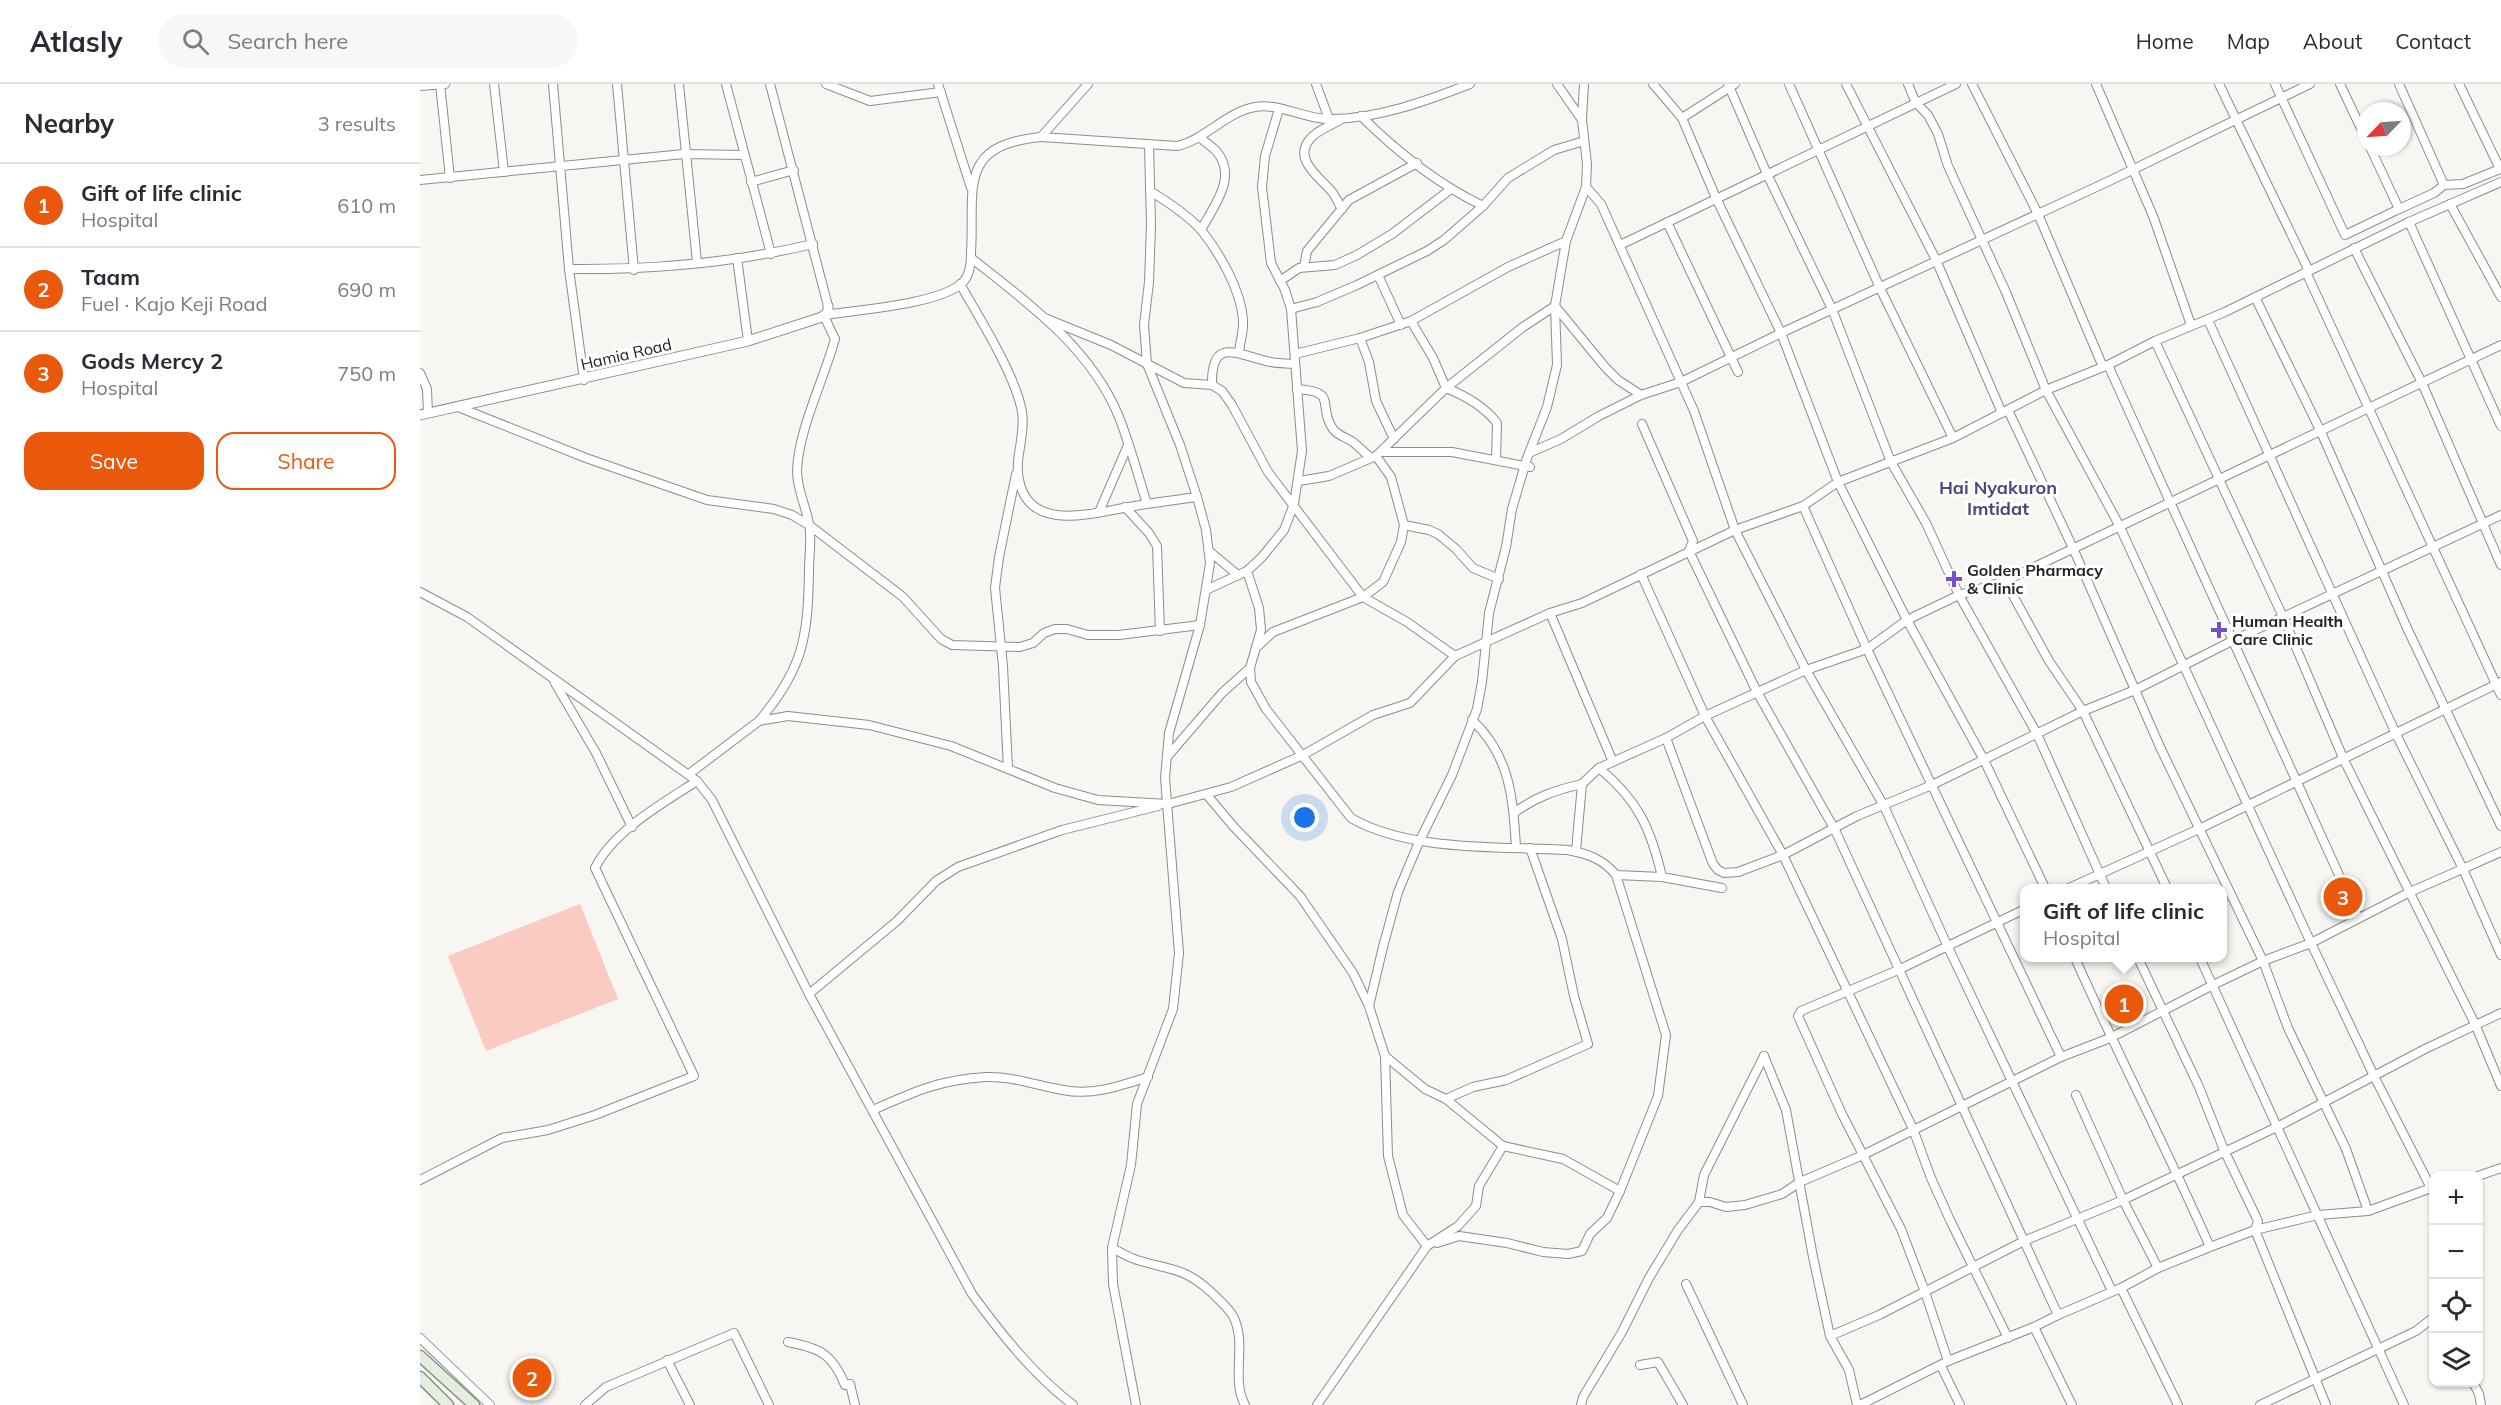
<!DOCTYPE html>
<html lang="en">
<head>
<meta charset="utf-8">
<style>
	:root { --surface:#fff; --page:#f7f7f7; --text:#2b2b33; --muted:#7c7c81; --line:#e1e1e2; --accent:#ea580c }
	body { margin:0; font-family:Mulish,sans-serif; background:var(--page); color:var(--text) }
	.controls { position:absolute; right:18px; bottom:18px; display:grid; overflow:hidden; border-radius:12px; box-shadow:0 2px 4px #0004 }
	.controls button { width:54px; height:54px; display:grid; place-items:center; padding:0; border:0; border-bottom:2px solid var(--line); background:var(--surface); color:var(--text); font:30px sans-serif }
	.compass { position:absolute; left:1937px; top:18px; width:54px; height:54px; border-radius:50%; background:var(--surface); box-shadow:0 2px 4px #0004; rotate:245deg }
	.you { position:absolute; left:885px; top:734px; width:21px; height:21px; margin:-15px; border:4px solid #fff; border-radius:50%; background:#1a73e8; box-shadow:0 0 0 9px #1a73e833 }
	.badge { display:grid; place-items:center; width:39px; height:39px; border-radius:50%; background:var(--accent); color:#fff; font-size:20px; font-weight:700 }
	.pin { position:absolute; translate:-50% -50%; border:3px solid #fff; box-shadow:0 2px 6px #0006 }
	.popup { position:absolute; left:1600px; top:800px; width:207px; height:78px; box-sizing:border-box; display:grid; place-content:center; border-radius:12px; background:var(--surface); filter:drop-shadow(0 2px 4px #0005); font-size:20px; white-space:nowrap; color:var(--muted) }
	.popup b { font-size:22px; color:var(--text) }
	.popup::after { content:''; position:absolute; left:50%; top:100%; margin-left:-12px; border:12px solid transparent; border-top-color:var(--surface) }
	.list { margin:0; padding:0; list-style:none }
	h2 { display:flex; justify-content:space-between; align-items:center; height:78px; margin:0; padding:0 24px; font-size:26px }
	h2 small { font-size:20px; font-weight:400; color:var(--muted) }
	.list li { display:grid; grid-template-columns:39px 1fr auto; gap:18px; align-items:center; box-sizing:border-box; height:84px; padding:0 24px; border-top:2px solid var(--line) }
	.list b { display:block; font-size:22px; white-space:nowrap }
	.list p { margin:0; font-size:20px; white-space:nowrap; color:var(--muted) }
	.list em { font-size:20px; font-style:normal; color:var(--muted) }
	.actions { display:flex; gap:12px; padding:18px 24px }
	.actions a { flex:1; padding:14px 0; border:2px solid var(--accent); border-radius:18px; text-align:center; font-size:21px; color:var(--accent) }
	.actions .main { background:var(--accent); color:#fff }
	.icon { flex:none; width:33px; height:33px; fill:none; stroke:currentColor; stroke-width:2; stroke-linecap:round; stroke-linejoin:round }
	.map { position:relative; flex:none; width:2081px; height:1321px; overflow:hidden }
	header { display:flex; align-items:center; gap:36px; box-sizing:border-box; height:84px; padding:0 30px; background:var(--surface); border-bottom:2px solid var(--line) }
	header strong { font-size:28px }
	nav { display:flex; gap:33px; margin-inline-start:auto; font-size:21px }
	.search { width:420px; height:54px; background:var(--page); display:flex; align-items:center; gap:15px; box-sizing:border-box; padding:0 21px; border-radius:33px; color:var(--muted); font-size:22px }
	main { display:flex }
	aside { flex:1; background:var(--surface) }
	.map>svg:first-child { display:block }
	.garden { fill:#f9cbc1 }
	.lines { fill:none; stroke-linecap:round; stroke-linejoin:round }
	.minor-casing { stroke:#8d8d89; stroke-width:10 }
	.tertiary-casing { stroke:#8d8d89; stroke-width:11 }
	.secondary-casing { stroke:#8d8d89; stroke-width:13 }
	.minor { stroke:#fff; stroke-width:8 }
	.tertiary { stroke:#fff; stroke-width:9 }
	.secondary { stroke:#e3eedc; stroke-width:10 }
	.poi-dot { fill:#774fc8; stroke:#fff; stroke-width:2 }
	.labels { text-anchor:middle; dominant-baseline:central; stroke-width:6; stroke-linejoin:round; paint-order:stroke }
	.street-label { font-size:16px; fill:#242423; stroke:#fff }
	.poi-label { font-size:16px; font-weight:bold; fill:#242423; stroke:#fff; text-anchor:start }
	.neighbourhood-label { font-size:18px; font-weight:bold; fill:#544380; stroke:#fff }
</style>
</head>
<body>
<header>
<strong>Atlasly</strong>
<div class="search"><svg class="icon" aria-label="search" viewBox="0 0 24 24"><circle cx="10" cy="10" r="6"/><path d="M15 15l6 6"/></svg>Search here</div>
<nav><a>Home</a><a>Map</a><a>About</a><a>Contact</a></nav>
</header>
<main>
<aside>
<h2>Nearby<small>3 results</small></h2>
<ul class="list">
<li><span class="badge">1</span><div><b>Gift of life clinic</b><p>Hospital</p></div><em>610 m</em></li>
<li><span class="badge">2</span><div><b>Taam</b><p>Fuel · Kajo Keji Road</p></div><em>690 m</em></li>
<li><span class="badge">3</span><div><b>Gods Mercy 2</b><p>Hospital</p></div><em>750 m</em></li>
</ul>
<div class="actions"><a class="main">Save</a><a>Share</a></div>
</aside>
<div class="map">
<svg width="2081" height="1321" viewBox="0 0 2081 1321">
	<rect width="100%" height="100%" fill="#f7f6f2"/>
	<polygon class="garden" points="160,820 198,915 66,967 28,872"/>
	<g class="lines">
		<g class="minor-casing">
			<g id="minor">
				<polyline points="20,0 30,94"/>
				<polyline points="74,0 84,88"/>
				<polyline points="133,0 149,185 164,296"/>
				<polyline points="197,0 214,186"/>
				<polyline points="259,0 277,178"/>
				<polyline points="306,0 351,170"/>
				<polyline points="350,0 408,222"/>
				<polyline points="406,0 450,17 521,8"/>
				<polyline points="518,0 551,104"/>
				<polyline points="896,0 909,35"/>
				<polyline points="1233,0 1262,34 1315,0"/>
				<polyline points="1308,0 1347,90 1412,225 1471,378 1506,439 1539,511 1617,650 1686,804"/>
				<polyline points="1369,0 1460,204 1533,354"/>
				<polyline points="1426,0 1516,176 1582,329"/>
				<polyline points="1488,0 1496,19 1508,31 1518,50 1528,82 1585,206 1626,306 1699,441 1891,859 1954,992 2014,1110"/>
				<polyline points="1552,0 1618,130 1683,283"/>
				<polyline points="1676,0 1733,132 1771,241"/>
				<polyline points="1799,0 1889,187"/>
				<polyline points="1855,0 1925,151 1979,125"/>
				<polyline points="1920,0 1946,55"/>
				<polyline points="0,2 25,0"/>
				<polyline points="1162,34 1164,0"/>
				<polyline points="1262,34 1296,114 1361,249 1418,398 1487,536 1564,676 1625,804"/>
				<path d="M 922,35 C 912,41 897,46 890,55 C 872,76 901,94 913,109 C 916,114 919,120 922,125"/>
				<path d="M 621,53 L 757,62 C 785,56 806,28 835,23 C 859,19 883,34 907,35 C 955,36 1006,17 1050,0"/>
				<path d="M 779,53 C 785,58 793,63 797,68 C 818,94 793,123 781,146"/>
				<polyline points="1950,63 1979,125 2014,109 2024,101 1979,0"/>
				<polyline points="0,96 264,70 324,71"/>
				<polyline points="331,98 374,86"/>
				<polyline points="2024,101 2043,100 2080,85 2039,0"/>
				<polyline points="1166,103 1181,120 1261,298 1274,327 1315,446 1386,586 1464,722 1527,861 1692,1207"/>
				<path d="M 730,107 C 748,118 768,131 782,147 C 800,170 821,206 823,236 C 824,246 820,258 819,268"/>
				<polyline points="2030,120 2081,213"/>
				<polyline points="1063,122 1088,94 1134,66 1164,57"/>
				<polyline points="1247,138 1318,288"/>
				<polyline points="1989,138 2081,342"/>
				<polyline points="1200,161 1536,0"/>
				<polyline points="1934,164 2002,299 2081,481"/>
				<polyline points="317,174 328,257"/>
				<path d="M 551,174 C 607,218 671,264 699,333 C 710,361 718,391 727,420"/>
				<polyline points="884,183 887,167 929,116 997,79"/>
				<path d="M 149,185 C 231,186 313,179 393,160"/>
				<polyline points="1886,188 2081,611"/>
				<polyline points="958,191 981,241"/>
				<polyline points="860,197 879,184 915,181 937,171 972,150 1031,105"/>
				<path d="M 540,200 C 559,233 596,292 602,328 C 606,351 594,374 599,396 C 609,449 673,429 709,423 C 731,419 754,416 777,413"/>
				<polyline points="1835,213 1901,348 1987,544 2081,742"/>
				<path d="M 871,225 L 897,218 L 937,201 L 1007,167 L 1024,156 L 1063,122 C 1018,100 977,68 941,32"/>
				<path d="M 405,231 C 438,226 520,220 542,199 C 550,192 551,179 551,169 C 555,106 536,61 621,53 L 668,0"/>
				<polyline points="627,235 691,261 764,299 792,301 802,307 812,321 848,388 943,513 987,538 1035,572"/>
				<polyline points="1788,236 1976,650 2043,785 2081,871"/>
				<path d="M 991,237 L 1013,274 L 1026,304 C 1046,312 1064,322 1077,339 L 1076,375"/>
				<polyline points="940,254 949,278 956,317 974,355"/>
				<polyline points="1735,257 1863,533 1924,676 2055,940 2081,1002"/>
				<polyline points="875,270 940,254 991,237 1088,183 1146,157"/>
				<polyline points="1688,281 1938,833"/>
				<polyline points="0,289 7,305 8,329"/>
				<path d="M 792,301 C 791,250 819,272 851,278 C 858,280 867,279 875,280"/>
				<path d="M 877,305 C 920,308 896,321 913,345 C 918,352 926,353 933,358 C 939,363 945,369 951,374"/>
				<polyline points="38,323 166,374 287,416 354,425 372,431 389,441 483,513 521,555 532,561 600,563 613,559 624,549 635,545 647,545 668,551 699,551 780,541"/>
				<polyline points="1588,326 1653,464 1740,663 1843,877 1868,944 1926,1065 1948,1127"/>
				<polyline points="1222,340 1273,457 1269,467 1337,608 1415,746 1638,1231"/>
				<polyline points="961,368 1032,368 1110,383"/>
				<polyline points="1109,369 1141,355 1179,332 1221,311 1261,298 1361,249 1687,98 1890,0"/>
				<polyline points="879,397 909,392 956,372 1026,304 1103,243 1135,222 1185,283 1198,296 1221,311"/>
				<polyline points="1383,422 1447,565 1641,973"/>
				<polyline points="705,423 729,449 737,462 740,547"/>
				<polyline points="679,428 708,361"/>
				<polyline points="984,441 1009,446 1018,450 1036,465 1053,484 1079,495"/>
				<polyline points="789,467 818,491"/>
				<path d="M 827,487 L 839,524 L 841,546 L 830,584 L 831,598 L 846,625 L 931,734 C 990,768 1080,762 1148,766 C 1168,770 1183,775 1196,791 L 1246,951 L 1238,1012 L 1200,1107 L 1143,1075 L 1083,1062 L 1059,1102 L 1056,1122 L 1038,1142 L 1007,1162"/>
				<polyline points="1221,490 1285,632 1363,771 1493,1045 1511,1094 1530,1136 1588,1254"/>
				<polyline points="1585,497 1629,577 1663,627 1747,804"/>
				<polyline points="786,506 827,487 842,473 864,446 874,420 882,367 871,225 865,206 851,179 842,103 845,72 859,25"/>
				<path d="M 0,508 L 47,533 L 277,697 L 292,716 L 389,910 L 552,1210 C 582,1251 613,1290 653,1321"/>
				<polyline points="1130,529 1193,678"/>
				<polyline points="838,562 853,548 943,513 963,498 981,458 984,441 971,393 956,372"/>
				<polyline points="135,599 176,669 212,743"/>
				<path d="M 1052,636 C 1090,671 1093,714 1096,763"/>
				<path d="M 339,637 C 383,585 388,554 389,486 C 389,472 392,455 389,440 C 386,422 377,406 377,387 C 378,347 404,295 415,255 L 404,232"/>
				<polyline points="1246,654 1293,780 1298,786 1304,789 1318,788 1363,771 1437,732 1512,701 1663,627 1715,606 1814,556 2081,431"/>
				<polyline points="747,673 802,609 830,584"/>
				<path d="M 1179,684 C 1218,716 1231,745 1242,793"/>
				<polyline points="588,685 583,582 575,504 579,473 596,390"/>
				<polyline points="269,690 339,637 368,632 449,641 531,662 635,704 678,716 748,720 811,703 883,671 953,631 990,619 1035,572 1130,529 1162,519 1315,446 1383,422 1418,398 1533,354 1626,306 1688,281 1735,257 1805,228 1989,138 2081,98"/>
				<polyline points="787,711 813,742 880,812 933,889 949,922 965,972 968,1072 983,1131 1007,1162 897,1321"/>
				<path d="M 1094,729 C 1115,713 1136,706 1162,700"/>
				<polyline points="1156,767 1162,700 1179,684 1246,654 1285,632 1386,586 1447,565 1487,536 1539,511 1585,497 2081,261"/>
				<polyline points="1196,791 1242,793 1302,804"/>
				<polyline points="1649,804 1779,745 2081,598"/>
				<path d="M 1655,874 C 1698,971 1747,1065 1790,1163"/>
				<polyline points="1718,874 1779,1003 1804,1066 1838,1137 1835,1146 1906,1321"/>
				<polyline points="1780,874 1984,1321"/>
				<polyline points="389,910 477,837 516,797 538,783 642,746 738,722"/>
				<polyline points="949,922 963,863 978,808 999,758 1032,691 1057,625 1062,598 1069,529 1086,463 1092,425 1107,374 1127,323 1137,281 1135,222 1146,157 1166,103 1167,80 1162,36 1137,0"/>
				<polyline points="965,972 1005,1005 1026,1015 1083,1062"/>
				<polyline points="1344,972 1366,1026 1393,1173 1410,1252 1429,1286 1437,1321"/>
				<polyline points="1656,1011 1703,1116 1738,1184"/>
				<polyline points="1026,1015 1053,1003 1086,996 1168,960 1154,912 1142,855 1110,764"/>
				<path d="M 453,1026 C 493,1008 522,995 566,993 C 593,992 617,1002 643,1006 C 672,1012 700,1002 728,993"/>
				<polyline points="2058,1092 2081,1084"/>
				<path d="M 0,1096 L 82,1054 L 128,1046 L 175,1031 L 274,992 L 175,784 C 193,747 243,719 277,697"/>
				<polyline points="1279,1118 1290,1118 1306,1123 1325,1121 1362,1110 1380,1098 1443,1071 1641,973 1690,954 1793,901 1843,877 1891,859 1990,808 2081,768"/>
				<polyline points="1017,1159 1039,1152 1087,1159 1123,1168 1148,1170 1162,1167 1170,1150 1187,1134 1200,1107"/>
				<path d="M 692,1164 C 700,1168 708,1173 717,1176 C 750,1186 764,1183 791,1208 C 808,1225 816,1229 819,1253 C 821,1276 814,1301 825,1321"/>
				<polyline points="1266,1200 1323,1321"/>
				<polyline points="1701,1204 1758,1321"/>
				<polyline points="1614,1243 1652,1321"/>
				<polyline points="1410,1252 1459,1231 1604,1157 1703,1116 1857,1043 2005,965 2081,929"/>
				<polyline points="0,1254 70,1321"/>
				<path d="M 368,1258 C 399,1264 412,1269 425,1301 L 430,1300 L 435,1321"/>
				<polyline points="247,1276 270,1321"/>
				<polyline points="1528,1277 1505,1208 1481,1145 1422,1030 1378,932 1381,927 1478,886 1605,825"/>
				<polyline points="1220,1281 1238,1278 1263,1321"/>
				<polyline points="1521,1282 1540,1321"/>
				<polyline points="2053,1298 2059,1310 2061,1321"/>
				<polyline points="165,1321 186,1303 314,1249 349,1321"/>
				<polyline points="716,1321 693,1200 692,1164 711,1081 717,1020 753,925 759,869 745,694 749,649 780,541 790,479 786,446 777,413 760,361 727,280 724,241 729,198 731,141 729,61"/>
				<polyline points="1161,1321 1163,1313 1202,1248 1229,1194 1258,1146 1279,1118 1284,1091 1344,972"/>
				<polyline points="1440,1321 1528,1277 1614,1243 1638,1231 1701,1204 1738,1184 1790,1163 1835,1146 1898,1131 1948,1127 2014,1103"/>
				<polyline points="1840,1321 1996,1247 2014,1233"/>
			</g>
		</g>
		<g class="tertiary-casing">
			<polyline id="tertiary" points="0,331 328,257 402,233 408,228 408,222"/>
		</g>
		<g class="secondary-casing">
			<g id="secondary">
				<polyline points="0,1272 54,1321"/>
				<polyline points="0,1293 28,1321"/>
			</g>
		</g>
		<use href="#minor" class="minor"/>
		<use href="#tertiary" class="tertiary"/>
		<use href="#secondary" class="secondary"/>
	</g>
	<g class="poi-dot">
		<path d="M1531 486h6v6h6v6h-6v6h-6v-6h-6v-6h6z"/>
		<path d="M1796 537h6v6h6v6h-6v6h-6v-6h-6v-6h6z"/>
	</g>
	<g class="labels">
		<g class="street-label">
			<text transform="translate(206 270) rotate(-13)">Hamia Road</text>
		</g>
		<g class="poi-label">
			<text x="1547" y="486">Golden Pharmacy<tspan x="1547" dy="18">&amp; Clinic</tspan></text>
			<text x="1812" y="537">Human Health<tspan x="1812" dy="18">Care Clinic</tspan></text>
		</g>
		<g class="neighbourhood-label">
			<text x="1578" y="403">Hai Nyakuron<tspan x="1578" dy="21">Imtidat</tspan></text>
		</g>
	</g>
</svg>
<div class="controls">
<button>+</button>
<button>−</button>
<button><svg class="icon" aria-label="locate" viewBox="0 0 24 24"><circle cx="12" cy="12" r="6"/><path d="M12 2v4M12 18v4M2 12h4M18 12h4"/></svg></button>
<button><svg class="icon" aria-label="layers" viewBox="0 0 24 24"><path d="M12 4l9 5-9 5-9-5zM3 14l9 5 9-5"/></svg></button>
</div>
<svg class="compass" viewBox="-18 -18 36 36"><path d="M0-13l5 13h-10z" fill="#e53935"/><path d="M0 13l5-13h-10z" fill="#7c7c81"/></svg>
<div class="you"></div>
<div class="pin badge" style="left:1704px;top:920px">1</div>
<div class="popup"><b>Gift of life clinic</b>Hospital</div>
<div class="pin badge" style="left:112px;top:1294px">2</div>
<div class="pin badge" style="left:1923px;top:813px">3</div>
</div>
</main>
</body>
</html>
